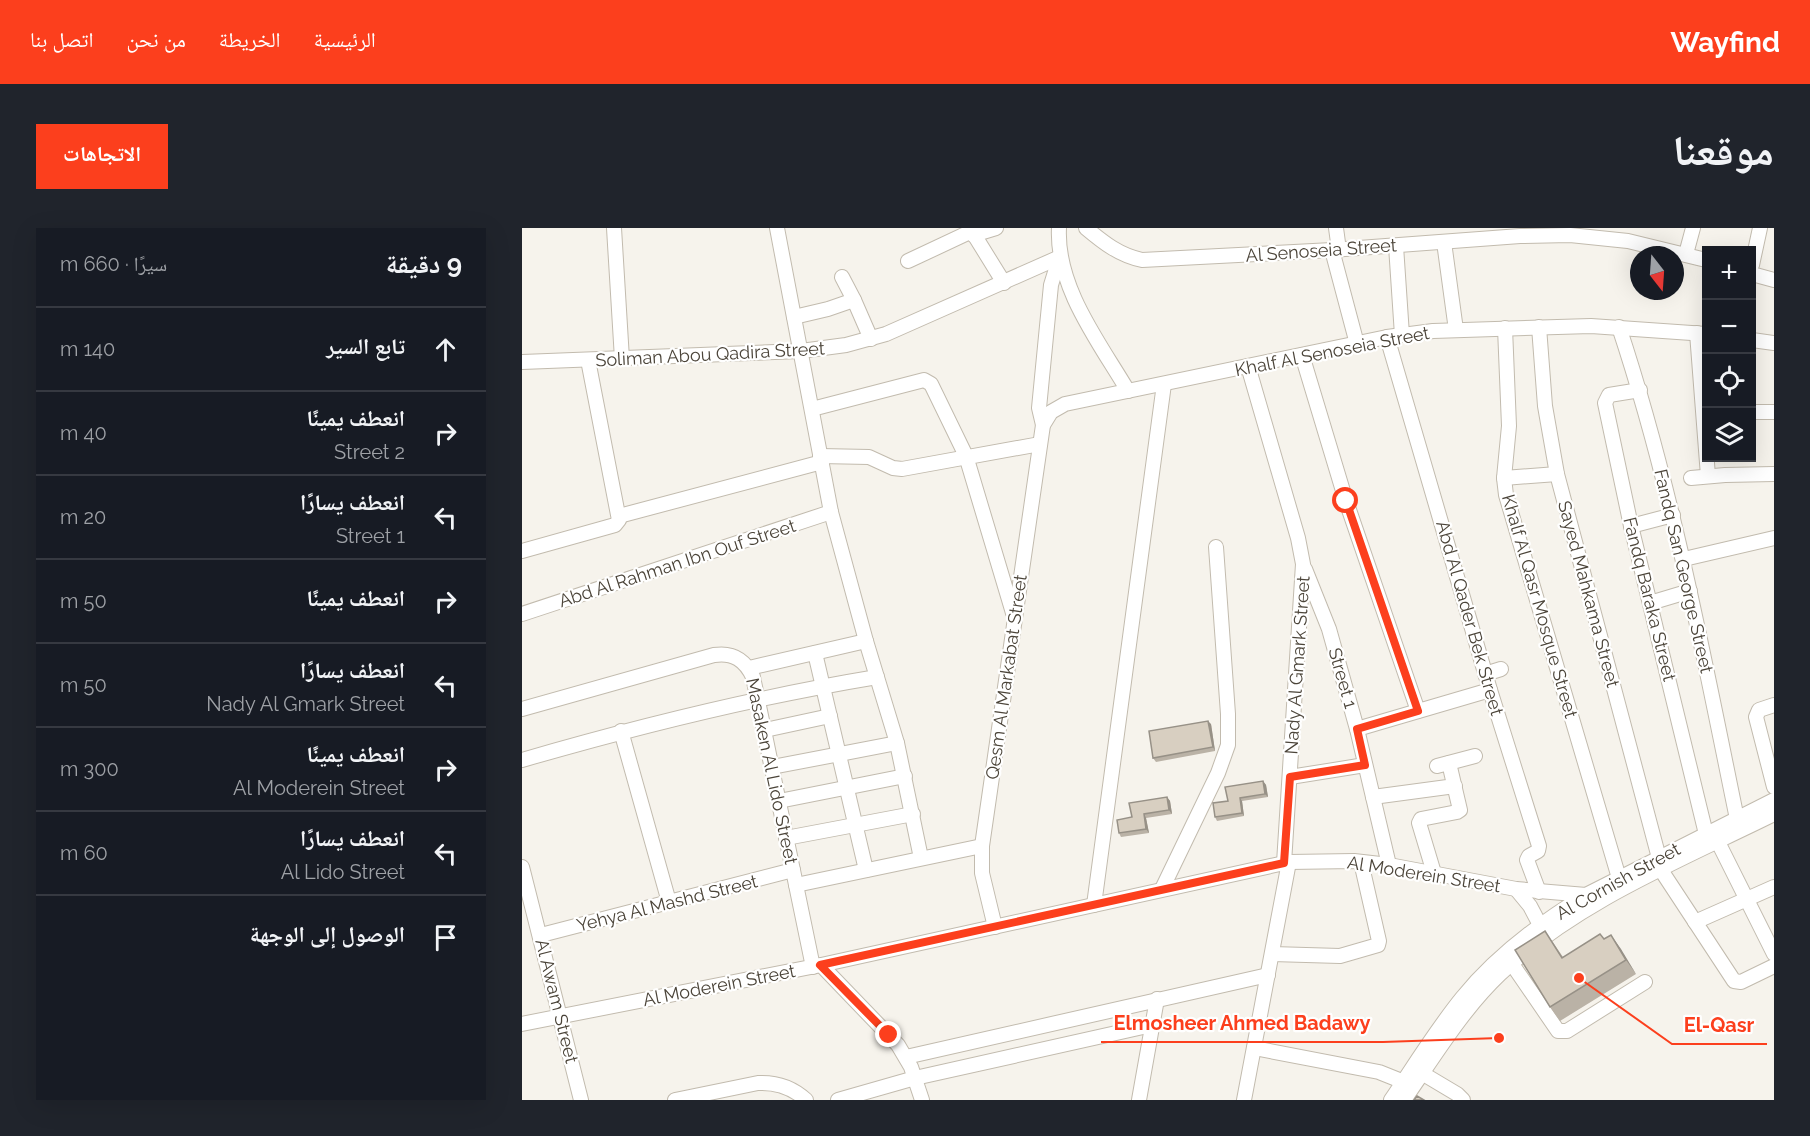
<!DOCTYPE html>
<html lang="ar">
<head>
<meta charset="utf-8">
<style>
	:root { --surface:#171b24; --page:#20242c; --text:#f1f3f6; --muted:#9ea1a6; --line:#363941; --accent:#fc3f1d }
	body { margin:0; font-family:Raleway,"Noto Naskh Arabic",sans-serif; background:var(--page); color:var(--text); direction:rtl }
	.controls { position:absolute; right:18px; top:18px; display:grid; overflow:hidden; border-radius:0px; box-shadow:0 6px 24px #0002 }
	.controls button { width:54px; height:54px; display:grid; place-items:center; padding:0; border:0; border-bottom:2px solid var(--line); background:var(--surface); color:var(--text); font:30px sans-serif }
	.compass { position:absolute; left:1108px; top:18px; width:54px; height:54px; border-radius:50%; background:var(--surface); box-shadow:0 6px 24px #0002; rotate:163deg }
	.stop { position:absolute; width:18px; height:18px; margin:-14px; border:4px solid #fc3f1d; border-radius:50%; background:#fff }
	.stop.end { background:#fc3f1d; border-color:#fff; box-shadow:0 2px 6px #0008 }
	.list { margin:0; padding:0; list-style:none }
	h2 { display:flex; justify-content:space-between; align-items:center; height:78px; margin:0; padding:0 24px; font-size:26px }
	h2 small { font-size:20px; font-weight:400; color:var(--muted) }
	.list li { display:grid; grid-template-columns:39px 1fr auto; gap:18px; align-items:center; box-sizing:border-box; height:84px; padding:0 24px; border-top:2px solid var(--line) }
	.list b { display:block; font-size:22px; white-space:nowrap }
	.list p { margin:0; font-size:20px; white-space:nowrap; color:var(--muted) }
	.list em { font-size:20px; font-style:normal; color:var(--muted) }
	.icon { flex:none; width:33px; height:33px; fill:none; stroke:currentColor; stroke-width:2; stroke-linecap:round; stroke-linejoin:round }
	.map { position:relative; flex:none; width:1252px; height:872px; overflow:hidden; direction:ltr; border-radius:0px }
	header { display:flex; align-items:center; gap:36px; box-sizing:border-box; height:84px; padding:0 30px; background:var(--accent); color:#fff }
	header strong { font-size:28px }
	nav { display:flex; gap:33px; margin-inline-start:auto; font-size:21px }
	.intro { display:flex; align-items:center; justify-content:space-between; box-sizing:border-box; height:144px; padding:0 36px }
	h1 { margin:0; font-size:42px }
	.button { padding:15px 27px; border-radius:0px; background:var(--accent); color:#fff; font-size:21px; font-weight:700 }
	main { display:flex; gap:36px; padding:0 36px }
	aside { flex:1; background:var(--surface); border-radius:0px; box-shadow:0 6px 24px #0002 }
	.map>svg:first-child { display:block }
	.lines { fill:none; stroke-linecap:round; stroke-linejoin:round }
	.minor-casing { stroke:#c2bbae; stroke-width:16 }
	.minor { stroke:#fff; stroke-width:14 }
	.wall { fill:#bab2a6 }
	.shaded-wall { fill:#979187 }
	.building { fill:#d8cfc1; stroke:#979187; stroke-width:1.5 }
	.route { stroke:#fc3f1d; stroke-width:8 }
	.labels { text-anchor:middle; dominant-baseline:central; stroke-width:4.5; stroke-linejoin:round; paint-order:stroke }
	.street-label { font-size:18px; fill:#4b4439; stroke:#fff }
	.leader { fill:none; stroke:#fc3f1d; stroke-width:2 }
	.callout-dot { fill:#fc3f1d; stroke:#fff; stroke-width:2 }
	.callout-label { font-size:20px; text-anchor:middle; font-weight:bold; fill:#fc3f1d; stroke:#fff; stroke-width:4.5; stroke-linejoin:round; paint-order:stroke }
</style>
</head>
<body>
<header>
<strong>Wayfind</strong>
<nav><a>الرئيسية</a><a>الخريطة</a><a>من نحن</a><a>اتصل بنا</a></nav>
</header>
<div class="intro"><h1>موقعنا</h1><a class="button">الاتجاهات</a></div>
<main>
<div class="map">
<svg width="1252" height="872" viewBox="0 0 1252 872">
	<rect width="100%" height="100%" fill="#f6f3ec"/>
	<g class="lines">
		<g class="minor-casing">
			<g id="minor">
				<polyline points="92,0 100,131"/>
				<polyline points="255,0 309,284 344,413 375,515 399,630"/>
				<polyline points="448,0 482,55"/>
				<path d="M 537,0 C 534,59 577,114 606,163"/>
				<path d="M 564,0 C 582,15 597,27 620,32 L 810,22 L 998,8 L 1048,7 L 1106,13 L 1184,32"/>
				<polyline points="814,0 817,22"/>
				<polyline points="451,7 474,0"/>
				<polyline points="922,14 934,102"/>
				<polyline points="874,18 880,107"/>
				<polyline points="810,22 835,116"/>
				<polyline points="1164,26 1171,0"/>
				<polyline points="386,33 450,3"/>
				<polyline points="1230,37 1238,0"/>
				<polyline points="1230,46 1252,52"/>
				<polyline points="320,49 332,72 349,111"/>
				<polyline points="272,89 306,81 332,72"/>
				<polyline points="1017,99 1023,178 1035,246 1137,630"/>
				<path d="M 1097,99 C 1150,259 1181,425 1215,591"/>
				<polyline points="983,100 987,198 982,250 984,267 1097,650"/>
				<polyline points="1175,105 1186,248"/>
				<polyline points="865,109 968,462 1017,618 1016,623 1007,628 1005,632 1017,664"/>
				<polyline points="1230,112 1252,115"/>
				<polyline points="780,127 824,273 896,483"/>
				<polyline points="0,134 279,123 324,117 364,106 538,29"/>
				<polyline points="726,138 776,310 781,336 762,635"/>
				<polyline points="1118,162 1087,167 1083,175 1109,298 1184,606"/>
				<polyline points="290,181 402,152 409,156 444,228 491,385"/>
				<polyline points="1230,184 1252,184"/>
				<polyline points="521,197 517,180 529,57 537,31"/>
				<polyline points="298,228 347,229 371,240 380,241 518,216"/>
				<polyline points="982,250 1035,246"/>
				<polyline points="1169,250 1203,247 1252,246"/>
				<polyline points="97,288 300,234"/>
				<polyline points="1109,298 1151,287"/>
				<polyline points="0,323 93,297 97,292 66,132"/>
				<polyline points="1162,331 1252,310"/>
				<polyline points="783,341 807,401 835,501 867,637"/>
				<polyline points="1128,375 1168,363"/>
				<polyline points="0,386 309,284"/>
				<polyline points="293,425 344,642"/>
				<polyline points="227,440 344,413"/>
				<polyline points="963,446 979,441"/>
				<polyline points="1252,477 1237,482 1234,489 1252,559"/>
				<path d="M 0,481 L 192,427 C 211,424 223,432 231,449 L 291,739"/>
				<polyline points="835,501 968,462"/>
				<polyline points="243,502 308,488"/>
				<polyline points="99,503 147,674"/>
				<path d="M 0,532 C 117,498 234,469 355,449"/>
				<polyline points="915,538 953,528"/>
				<polyline points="250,539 375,515"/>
				<polyline points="768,549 843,537"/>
				<polyline points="851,569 933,558"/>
				<polyline points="257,573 383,548"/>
				<polyline points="264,610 391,586"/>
				<polyline points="1196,614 1252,726"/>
				<polyline points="0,639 59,872"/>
				<polyline points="1139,642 1212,753 1219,754 1252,738"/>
				<polyline points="912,645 897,595 899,591 935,584 938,582 927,535"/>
				<polyline points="274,657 460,618"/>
				<polyline points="640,661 696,545 706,517 706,486 694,319"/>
				<polyline points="994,661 1008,678 1018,697"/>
				<polyline points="572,677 642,156"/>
				<polyline points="1173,694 1252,659"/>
				<polyline points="473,699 460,645 460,618 521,197 529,184 543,176 865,109 911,103 1069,98 1184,106"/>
				<polyline points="19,707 271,642"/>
				<polyline points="750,726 818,728 856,717 857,713 839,634"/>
				<polyline points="990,736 1036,803 1045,803 1123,754"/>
				<polyline points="299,737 376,817 389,839 400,872"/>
				<polyline points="0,796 299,737 767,634 832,633 867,637 994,661 1064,667"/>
				<polyline points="732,820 857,844 882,854"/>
				<polyline points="384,829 746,747"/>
				<polyline points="893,841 935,866 941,872"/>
				<path d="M 153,872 L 236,855 C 255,854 270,859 284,872"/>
				<polyline points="316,872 393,850 630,797"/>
				<polyline points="617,872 635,771"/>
				<polyline points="722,872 767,634"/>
				<path d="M 869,872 C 892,838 914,802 940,770 C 974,728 1018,695 1064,667 L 1252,572"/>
				<path d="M 882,872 C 912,829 940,782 978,746 C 1054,674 1159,632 1252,586"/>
			</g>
		</g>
		<use href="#minor" class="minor"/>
	</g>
	<g class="wall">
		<polygon points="689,496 693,523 634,534 631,530"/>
		<polygon points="741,553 744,557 746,569 720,573 722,588 695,593 693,589 706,573"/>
		<polygon points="645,569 648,573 650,586 624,590 627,605 599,609 597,605 610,589"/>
		<polygon points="1023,703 1041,729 1082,711 1089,707 1114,746 1038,793 1028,779"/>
	</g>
	<g class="shaded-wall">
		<polygon points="686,493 689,496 693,523 691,519"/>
		<polygon points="741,553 744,557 746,569 743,566"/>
		<polygon points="645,569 648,573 650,586 647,582"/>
		<polygon points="718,570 720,573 722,588 720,585"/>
		<polygon points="622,586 624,590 627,605 624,601"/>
		<polygon points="1089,707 1099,721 1114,746 1104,732"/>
	</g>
	<g class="building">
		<polygon points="686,493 691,519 631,530 627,503"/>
		<polygon points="741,553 743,566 718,570 720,585 693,589 691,575 706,573 703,559"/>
		<polygon points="645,569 647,582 622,586 624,601 597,605 595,592 610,589 607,575"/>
		<polygon points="1023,703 1040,730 1078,706 1082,711 1089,707 1104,732 1028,779 993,722"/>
		<polygon points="895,868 902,872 892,872"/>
	</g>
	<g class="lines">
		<polyline class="route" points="367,807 298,737 762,635 768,549 843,537 835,501 896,483 824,273"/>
	</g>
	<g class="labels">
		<g class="street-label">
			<text transform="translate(799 22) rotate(-4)">Al Senoseia Street</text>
			<text transform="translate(810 123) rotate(-11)">Khalf Al Senoseia Street</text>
			<text transform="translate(188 126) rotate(-3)">Soliman Abou Qadira Street</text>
			<text transform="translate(155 335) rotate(-18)">Abd Al Rahman Ibn Ouf Street</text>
			<text transform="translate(1162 343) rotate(77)">Fandq San George Street</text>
			<text transform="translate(1067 366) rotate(75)">Sayed Mahkama Street</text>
			<text transform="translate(1128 371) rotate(76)">Fandq Baraka Street</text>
			<text transform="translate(1018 378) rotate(74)">Khalf Al Qasr Mosque Street</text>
			<text transform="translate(948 390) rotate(74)">Abd Al Qader Bek Street</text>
			<text transform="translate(775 437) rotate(-86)">Nady Al Gmark Street</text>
			<text transform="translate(484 449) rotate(-82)">Qesm Al Markabat Street</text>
			<text transform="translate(821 450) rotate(74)">Street 1</text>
			<text transform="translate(250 543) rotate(78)">Masaken Al Lido Street</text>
			<text transform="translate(902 646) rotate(9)">Al Moderein Street</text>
			<text transform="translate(1096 653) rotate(-29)">Al Cornish Street</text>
			<text transform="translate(145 675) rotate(-14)">Yehya Al Mashd Street</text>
			<text transform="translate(197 757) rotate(-11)">Al Moderein Street</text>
			<text transform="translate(35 773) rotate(76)">Al Awam Street</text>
		</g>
	</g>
	<path class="leader" d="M977 810L861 814H579M1057 750L1150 816H1245"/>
	<g class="callout-dot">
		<circle cx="977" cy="810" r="6"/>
		<circle cx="1057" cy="750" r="6"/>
	</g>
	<g class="callout-label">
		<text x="720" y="802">Elmosheer Ahmed Badawy</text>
		<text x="1197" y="804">El-Qasr</text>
	</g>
</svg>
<div class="controls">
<button>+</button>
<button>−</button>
<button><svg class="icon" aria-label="locate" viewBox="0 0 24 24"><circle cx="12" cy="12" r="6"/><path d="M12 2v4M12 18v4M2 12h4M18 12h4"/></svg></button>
<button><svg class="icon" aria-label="layers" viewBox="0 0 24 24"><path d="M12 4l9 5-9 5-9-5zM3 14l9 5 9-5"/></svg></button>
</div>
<svg class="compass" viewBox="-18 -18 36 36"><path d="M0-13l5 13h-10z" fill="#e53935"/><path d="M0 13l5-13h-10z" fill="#9ea1a6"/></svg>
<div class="stop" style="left:824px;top:273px"></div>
<div class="stop end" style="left:367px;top:807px"></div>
</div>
<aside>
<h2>9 دقيقة<small>سيرًا · 660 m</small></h2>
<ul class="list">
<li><svg class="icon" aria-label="ahead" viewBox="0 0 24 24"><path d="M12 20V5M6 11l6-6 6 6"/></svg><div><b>تابع السير</b></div><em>140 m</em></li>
<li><svg class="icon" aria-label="right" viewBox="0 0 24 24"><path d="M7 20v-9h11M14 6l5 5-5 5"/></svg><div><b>انعطف يمينًا</b><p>Street 2</p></div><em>40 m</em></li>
<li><svg class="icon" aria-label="left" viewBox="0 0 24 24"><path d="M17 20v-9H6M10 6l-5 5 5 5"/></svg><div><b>انعطف يسارًا</b><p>Street 1</p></div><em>20 m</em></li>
<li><svg class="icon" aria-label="right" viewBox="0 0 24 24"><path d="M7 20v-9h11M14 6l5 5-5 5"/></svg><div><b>انعطف يمينًا</b></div><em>50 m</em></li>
<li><svg class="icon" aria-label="left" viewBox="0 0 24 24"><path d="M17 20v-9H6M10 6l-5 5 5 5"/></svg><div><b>انعطف يسارًا</b><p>Nady Al Gmark Street</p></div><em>50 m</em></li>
<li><svg class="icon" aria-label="right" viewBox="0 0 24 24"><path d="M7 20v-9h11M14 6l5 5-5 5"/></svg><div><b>انعطف يمينًا</b><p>Al Moderein Street</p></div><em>300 m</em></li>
<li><svg class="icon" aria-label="left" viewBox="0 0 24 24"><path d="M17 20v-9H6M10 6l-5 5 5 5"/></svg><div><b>انعطف يسارًا</b><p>Al Lido Street</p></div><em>60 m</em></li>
<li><svg class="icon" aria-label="arrive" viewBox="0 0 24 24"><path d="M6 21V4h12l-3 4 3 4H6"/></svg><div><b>الوصول إلى الوجهة</b></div></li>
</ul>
</aside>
</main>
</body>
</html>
